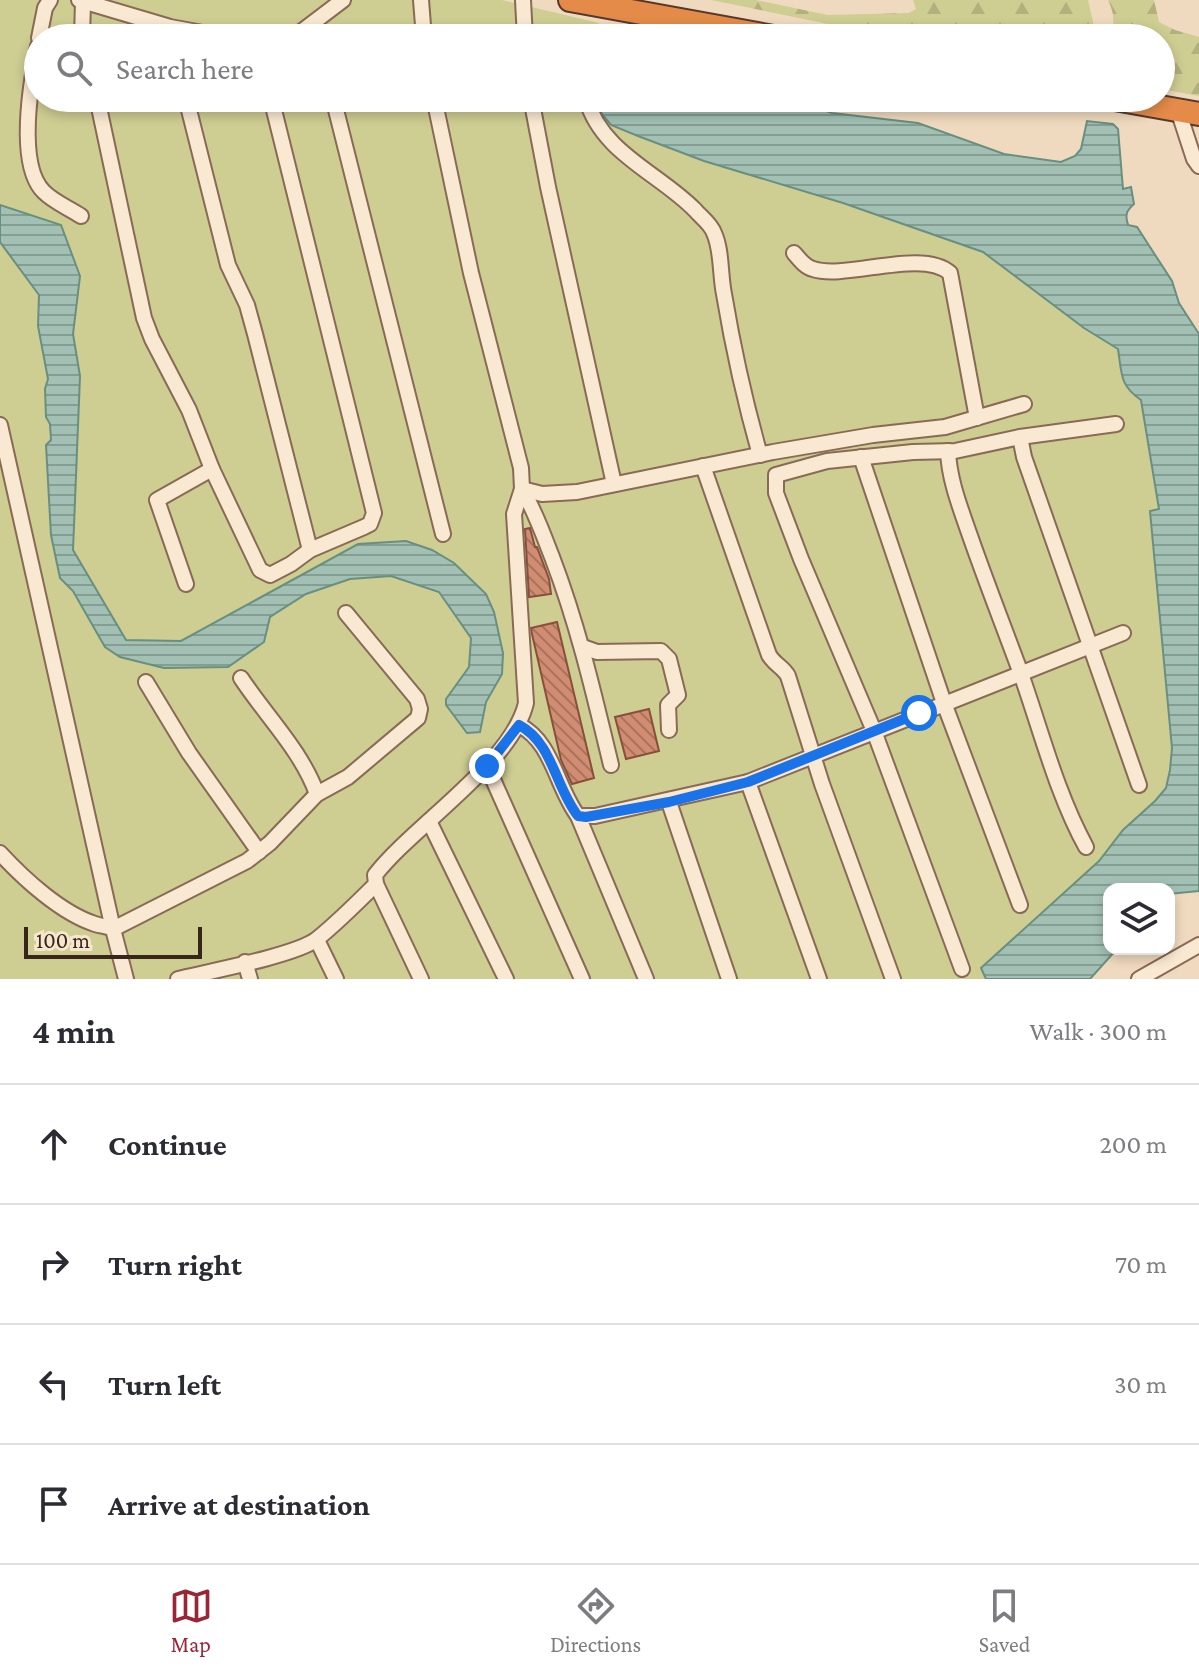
<!DOCTYPE html>
<html lang="en">
<head>
<meta charset="utf-8">
<style>
	:root { --surface:#fff; --page:#f2f2f3; --text:#2b2b33; --muted:#7c7c81; --line:#e1e1e2; --accent:#9b2435 }
	body { margin:0; font-family:"Crimson Pro",serif; background:var(--page); color:var(--text) }
	.controls { position:absolute; right:24px; bottom:24px; display:grid; overflow:hidden; border-radius:16px; box-shadow:0 4px 12px #0003 }
	.controls button { width:72px; height:72px; display:grid; place-items:center; padding:0; border:0; border-bottom:2px solid var(--line); background:var(--surface); color:var(--text); font:40px sans-serif }
	.scale { position:absolute; left:24px; bottom:20px; width:178px; box-sizing:border-box; padding-left:8px; border:4px solid #38251c; border-top:0; font-size:22px; line-height:28px; white-space:nowrap; color:#38251c; -webkit-text-stroke:6px #f7e6ce; paint-order:stroke }
	.stop { position:absolute; width:24px; height:24px; margin:-18px; border:6px solid #1a73e8; border-radius:50%; background:#fff }
	.stop.end { background:#1a73e8; border-color:#fff; box-shadow:0 2px 8px #0008 }
	.list { margin:0; padding:0; list-style:none }
	h2 { display:flex; justify-content:space-between; align-items:center; height:104px; margin:0; padding:0 32px; font-size:34px }
	h2 small { font-size:26px; font-weight:400; color:var(--muted) }
	.list li { display:grid; grid-template-columns:52px 1fr auto; gap:24px; align-items:center; box-sizing:border-box; height:120px; padding:0 32px; border-top:2px solid var(--line) }
	.list b { display:block; font-size:30px; white-space:nowrap }
	.list em { font-size:26px; font-style:normal; color:var(--muted) }
	.icon { flex:none; width:44px; height:44px; fill:none; stroke:currentColor; stroke-width:2; stroke-linecap:round; stroke-linejoin:round }
	.map { position:relative; flex:none; width:1199px; height:979px; overflow:hidden }
	.search { position:absolute; background:var(--surface); box-shadow:0 4px 12px #0003; left:24px; right:24px; top:24px; height:88px; display:flex; align-items:center; gap:20px; box-sizing:border-box; padding:0 28px; border-radius:44px; color:var(--muted); font-size:30px }
	.sheet { height:584px; background:var(--surface) }
	nav { display:flex; justify-content:space-around; align-items:center; box-sizing:border-box; height:112px; border-top:2px solid var(--line); background:var(--surface); font-size:22px; color:var(--muted) }
	nav a { display:grid; justify-items:center; gap:4px }
	nav .on { color:var(--accent) }
	.map>svg:first-child { display:block }
	.forest { fill:url(#forest-firs) }
	.green { fill:#cecd92 }
	.water { fill:url(#water-rules); stroke:#698f81; stroke-width:2 }
	.building { fill:url(#building-back-hatch); stroke:#894f3b; stroke-width:2 }
	.lines { fill:none; stroke-linecap:round; stroke-linejoin:round }
	.minor-casing { stroke:#896a56; stroke-width:18 }
	.highway-casing { stroke:#56392b; stroke-width:26 }
	.minor { stroke:#fae9d2; stroke-width:14 }
	.highway { stroke:#e48b4a; stroke-width:22 }
	.route { stroke:#1a73e8; stroke-width:10 }
</style>
</head>
<body>
<div class="map">
<svg width="1199" height="979" viewBox="0 0 1199 979">
	<defs>
		<pattern id="forest-firs" width="22" height="20" patternUnits="userSpaceOnUse" patternTransform="scale(2)"><rect width="22" height="20" fill="#cecd92"/><path d="M5 1l3.5 6h-7zM16 11l3.5 6h-7z" fill="#b2b07d"/></pattern>
		<pattern id="water-rules" width="6" height="5" patternUnits="userSpaceOnUse" patternTransform="scale(2)"><rect width="6" height="5" fill="#a2c1b4"/><path d="M0 2.5h6" fill="none" stroke="#859d92"/></pattern>
		<pattern id="building-back-hatch" width="6" height="6" patternUnits="userSpaceOnUse" patternTransform="scale(2)"><rect width="6" height="6" fill="#d08d72"/><path d="M-1 5l2 2M0 0l6 6M5-1l2 2" fill="none" stroke="#aa735d"/></pattern>
	</defs>
	<rect width="100%" height="100%" fill="#f0dabf"/>
	<path class="forest" d="M 711,0 L 756,0 L 828,15 L 909,13 L 916,9 L 913,0 L 1088,0 L 1095,31 L 1099,37 L 1111,36 C 1115,21 1114,13 1108,0 L 1154,0 L 1159,22 L 1175,30 L 1199,37 L 1199,96 L 1161,89 L 1161,38 L 897,38 Z"/>
	<path class="green" d="M 0,0 L 502,0 L 599,23 L 598,38 L 38,38 L 38,98 L 595,98 L 601,113 L 704,161 L 843,203 L 983,252 L 1084,328 L 1118,348 C 1122,373 1118,385 1141,399 L 1159,510 L 1150,512 L 1172,748 L 1170,770 L 1165,788 L 1155,801 L 1123,830 L 1099,861 L 982,967 L 986,979 L 0,979 L 0,242 L 39,295 L 38,326 L 48,380 L 45,390 L 46,417 L 50,423 L 51,440 L 46,445 L 51,534 L 60,578 L 73,591 L 105,647 L 264,642 L 270,617 L 306,594 L 350,579 L 391,576 L 440,592 L 471,637 L 469,667 L 446,699 L 446,705 L 468,733 L 480,732 L 486,702 L 502,674 L 494,612 L 486,594 L 454,563 L 432,550 L 358,544 L 181,641 L 126,641 L 73,550 L 80,376 L 73,334 L 80,276 L 61,225 L 0,205 Z"/>
	<g class="water">
		<path d="M 595,98 L 791,98 L 832,113 L 918,123 L 1004,154 L 1061,162 L 1075,156 L 1081,149 L 1087,121 L 1113,124 L 1118,129 L 1123,189 L 1131,187 L 1134,204 C 1126,211 1125,215 1128,225 L 1137,227 L 1172,281 L 1179,303 L 1199,334 L 1199,891 L 1169,894 L 1169,889 L 1109,889 L 1109,949 L 1117,949 L 1090,979 L 986,979 L 981,968 L 1099,861 L 1123,830 L 1155,801 L 1166,788 L 1170,770 L 1172,748 L 1150,511 L 1159,509 L 1141,400 C 1119,385 1122,373 1118,349 L 1084,328 L 983,252 L 843,203 L 704,161 L 638,136 L 611,125 L 601,113 Z"/>
		<polygon points="0,205 61,225 80,276 73,334 80,376 73,550 126,640 181,641 358,544 406,541 432,550 454,563 486,594 494,612 503,653 502,674 486,702 480,732 467,733 446,705 446,699 469,667 471,638 439,592 391,576 350,579 306,594 270,617 264,642 228,667 164,668 120,657 105,647 73,591 60,578 51,535 46,445 51,440 50,424 46,417 45,389 48,379 38,326 39,295 0,242"/>
	</g>
	<g class="building">
		<polygon points="530,528 535,547 537,547 549,579 551,594 529,597 525,529"/>
		<polygon points="557,622 594,778 572,784 561,760 532,634 531,628"/>
		<polygon points="649,709 659,751 626,759 615,717"/>
	</g>
	<g class="lines">
		<g class="minor-casing">
			<g id="minor">
				<polyline points="79,0 170,27 230,38"/>
				<polyline points="421,0 424,38"/>
				<polyline points="523,0 525,38"/>
				<polyline points="39,38 45,8 50,0"/>
				<polyline points="82,38 83,1"/>
				<polyline points="293,38 343,0"/>
				<path d="M 38,46 C 31,81 16,165 44,192 C 54,202 69,208 81,216"/>
				<polyline points="97,98 144,318 152,339 189,410 212,469 260,570 270,575 291,564 310,550 364,527 370,524 374,513 271,98"/>
				<polyline points="186,98 228,265 247,305 255,334 310,550"/>
				<polyline points="333,98 443,534"/>
				<polyline points="531,98 548,187 614,484"/>
				<path d="M 586,98 C 601,153 659,173 695,210 C 701,217 711,224 714,233 C 722,250 720,275 724,294 C 733,348 745,402 760,455"/>
				<polyline points="1178,110 1194,159 1199,166"/>
				<path d="M 794,253 C 799,259 805,267 813,269 C 846,280 922,248 950,273 L 977,418"/>
				<polyline points="0,425 113,929 247,861 270,843 317,794 348,777 418,718 420,709 417,699 346,613"/>
				<polyline points="1020,437 1024,457 1139,785"/>
				<path d="M 948,451 C 949,479 960,507 969,533 C 985,579 1003,625 1020,671 C 1041,730 1056,792 1086,847"/>
				<polyline points="861,457 944,703 1020,905"/>
				<path d="M 703,466 L 769,655 C 775,665 783,667 788,676 L 822,784 L 893,979"/>
				<polyline points="522,489 542,494 577,492 773,452 873,435 945,427 1024,404"/>
				<path d="M 522,489 C 535,511 543,534 552,557 C 578,625 594,694 611,765"/>
				<polyline points="186,584 157,500 212,469"/>
				<polyline points="583,647 597,652 661,651 669,659 678,695 668,705 669,730"/>
				<path d="M 241,678 C 266,716 301,750 317,794"/>
				<polyline points="146,682 189,753 259,852"/>
				<path d="M 519,725 C 553,742 556,787 578,816 L 595,816 L 748,782 L 1123,633"/>
				<polyline points="487,766 582,979"/>
				<polyline points="748,782 819,979"/>
				<polyline points="669,802 729,979"/>
				<polyline points="578,816 646,979"/>
				<polyline points="429,821 506,979"/>
				<path d="M 0,853 C 24,879 61,913 95,924 C 101,926 107,926 113,929 L 126,979"/>
				<polyline points="376,884 421,979"/>
				<polyline points="317,940 336,979"/>
				<polyline points="245,962 250,979"/>
				<polyline points="962,969 874,731 801,559 776,493 776,475 827,461 913,452 955,451 1020,437 1116,424"/>
				<path d="M 178,979 C 207,972 297,955 317,939 C 337,923 357,903 376,884 L 375,875 C 414,825 512,763 526,703 L 514,514 L 522,489 L 521,468 L 471,273 L 434,98"/>
				<polyline points="1139,979 1199,945"/>
			</g>
		</g>
		<g class="highway-casing">
			<g id="highway">
				<polyline points="570,0 779,38"/>
				<polyline points="1109,98 1199,114"/>
			</g>
		</g>
		<use href="#minor" class="minor"/>
		<use href="#highway" class="highway"/>
	</g>
	<g class="lines">
		<path class="route" d="M 487,766 L 519,725 C 553,743 555,787 578,816 L 586,817 L 669,802 L 748,782 L 919,713"/>
	</g>
</svg>
<div class="controls">
<button><svg class="icon" aria-label="layers" viewBox="0 0 24 24"><path d="M12 4l9 5-9 5-9-5zM3 14l9 5 9-5"/></svg></button>
</div>
<div class="scale">100 m</div>
<div class="stop" style="left:919px;top:713px"></div>
<div class="stop end" style="left:487px;top:766px"></div>
<div class="search"><svg class="icon" aria-label="search" viewBox="0 0 24 24"><circle cx="10" cy="10" r="6"/><path d="M15 15l6 6"/></svg>Search here</div>
</div>
<section class="sheet">
<h2>4 min<small>Walk · 300 m</small></h2>
<ul class="list">
<li><svg class="icon" aria-label="ahead" viewBox="0 0 24 24"><path d="M12 20V5M6 11l6-6 6 6"/></svg><div><b>Continue</b></div><em>200 m</em></li>
<li><svg class="icon" aria-label="right" viewBox="0 0 24 24"><path d="M7 20v-9h11M14 6l5 5-5 5"/></svg><div><b>Turn right</b></div><em>70 m</em></li>
<li><svg class="icon" aria-label="left" viewBox="0 0 24 24"><path d="M17 20v-9H6M10 6l-5 5 5 5"/></svg><div><b>Turn left</b></div><em>30 m</em></li>
<li><svg class="icon" aria-label="arrive" viewBox="0 0 24 24"><path d="M6 21V4h12l-3 4 3 4H6"/></svg><div><b>Arrive at destination</b></div></li>
</ul>
</section>
<nav>
<a class="on"><svg class="icon" aria-label="map" viewBox="0 0 24 24"><path d="M3 6l6-2 6 2 6-2v14l-6 2-6-2-6 2zM9 4v14M15 6v14"/></svg>Map</a>
<a><svg class="icon" aria-label="directions" viewBox="0 0 24 24"><path d="M12 3l9 9-9 9-9-9zM9 14v-3h6M13 9l2 2-2 2"/></svg>Directions</a>
<a><svg class="icon" aria-label="saved" viewBox="0 0 24 24"><path d="M7 4h10v16l-5-4-5 4z"/></svg>Saved</a>
</nav>
</body>
</html>
